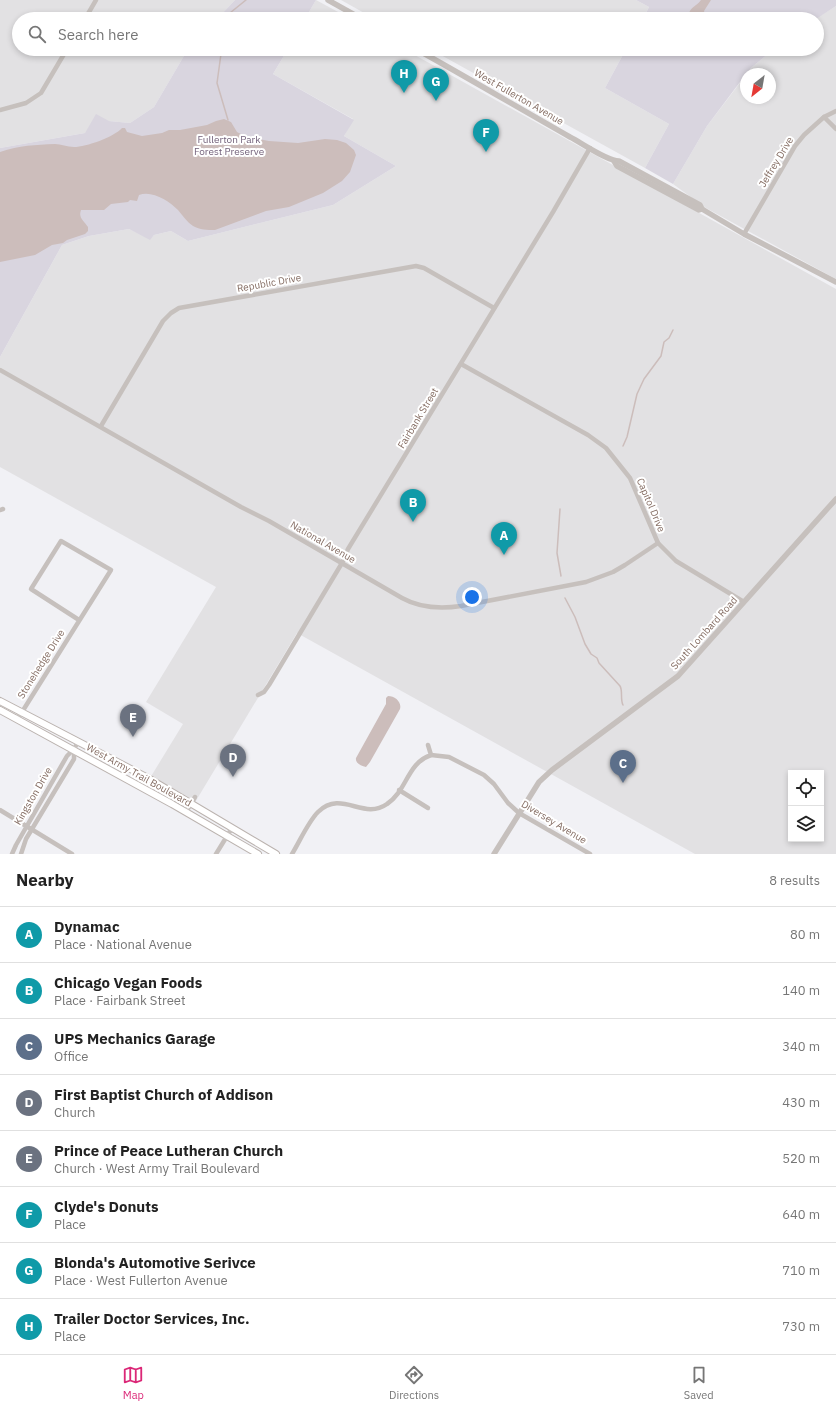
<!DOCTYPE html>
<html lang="en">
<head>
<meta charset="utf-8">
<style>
	:root { --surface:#fff; --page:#f6f6f6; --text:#222; --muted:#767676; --line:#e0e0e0; --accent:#db2777 }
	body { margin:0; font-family:"IBM Plex Sans",sans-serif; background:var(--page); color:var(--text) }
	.controls { position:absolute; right:12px; bottom:12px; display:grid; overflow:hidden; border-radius:0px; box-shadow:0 2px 6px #0003 }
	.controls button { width:36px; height:36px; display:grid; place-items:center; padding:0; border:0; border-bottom:1px solid var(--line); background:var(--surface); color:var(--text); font:20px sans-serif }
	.compass { position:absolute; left:740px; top:68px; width:36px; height:36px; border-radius:50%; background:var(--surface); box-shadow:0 2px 6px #0003; rotate:211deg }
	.you { position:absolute; left:472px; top:597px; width:14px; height:14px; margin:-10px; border:3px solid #fff; border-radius:50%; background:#1a73e8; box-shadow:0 0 0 6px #1a73e833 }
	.badge { display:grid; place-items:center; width:26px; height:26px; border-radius:50%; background:var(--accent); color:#fff; font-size:13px; font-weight:700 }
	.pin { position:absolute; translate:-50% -33px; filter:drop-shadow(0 1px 2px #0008) }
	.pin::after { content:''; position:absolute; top:21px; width:14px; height:12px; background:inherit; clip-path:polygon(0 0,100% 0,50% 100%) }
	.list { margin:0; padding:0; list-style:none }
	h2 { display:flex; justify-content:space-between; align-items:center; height:52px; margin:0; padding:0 16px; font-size:17px }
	h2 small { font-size:13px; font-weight:400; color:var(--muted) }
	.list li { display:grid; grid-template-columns:26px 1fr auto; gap:12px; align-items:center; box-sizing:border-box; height:56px; padding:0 16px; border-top:1px solid var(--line) }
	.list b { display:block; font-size:15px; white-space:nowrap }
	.list p { margin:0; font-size:13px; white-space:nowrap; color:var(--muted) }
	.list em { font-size:13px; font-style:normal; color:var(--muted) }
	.icon { flex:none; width:22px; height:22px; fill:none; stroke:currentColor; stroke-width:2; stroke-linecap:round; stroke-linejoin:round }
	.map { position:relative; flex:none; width:836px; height:854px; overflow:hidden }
	.search { position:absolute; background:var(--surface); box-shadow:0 2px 6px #0003; left:12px; right:12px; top:12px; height:44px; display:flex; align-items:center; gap:10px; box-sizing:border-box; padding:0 14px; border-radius:22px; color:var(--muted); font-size:15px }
	.sheet { height:500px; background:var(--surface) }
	nav { display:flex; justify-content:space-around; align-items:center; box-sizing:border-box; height:56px; border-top:1px solid var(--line); background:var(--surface); font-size:11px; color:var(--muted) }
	nav a { display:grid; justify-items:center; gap:2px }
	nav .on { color:var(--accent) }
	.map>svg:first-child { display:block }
	.built { fill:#e2e1e3; fill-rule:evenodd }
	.green { fill:#d9d5df }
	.water { fill:#ccbdbb }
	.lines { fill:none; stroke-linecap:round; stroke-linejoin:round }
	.stream { stroke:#ccbdbb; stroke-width:1.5 }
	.secondary-casing { stroke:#bbb3af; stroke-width:8 }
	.minor { stroke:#c6c0bd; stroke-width:4.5 }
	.tertiary { stroke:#c6c0bd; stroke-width:5.5 }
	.secondary { stroke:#fff; stroke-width:6 }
	.labels { text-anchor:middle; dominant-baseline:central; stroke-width:4; stroke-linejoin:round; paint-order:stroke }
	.street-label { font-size:10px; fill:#846c62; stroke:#fff }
	.park-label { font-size:10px; fill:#72617a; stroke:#fff }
</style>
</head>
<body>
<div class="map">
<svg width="836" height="854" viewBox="0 0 836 854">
	<rect width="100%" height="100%" fill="#f1f1f5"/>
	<g class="built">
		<polygon points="0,0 235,0 217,19 19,19 19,49 188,49 154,107 130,123 109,121 85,133 0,148"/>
		<polygon points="316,0 351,19 305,19"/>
		<polygon points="341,0 636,0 649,7 643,19 375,19"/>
		<polygon points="836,6 836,279 706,208 673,184 707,126 746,75 746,98 770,98 770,74 747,74 752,67 774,49 817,49 817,19 815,19"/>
		<path d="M 288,49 L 404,49 L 836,289 L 836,854 L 695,854 L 297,633 L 194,804 L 150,778 L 183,724 L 146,702 L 216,587 L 0,467 L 0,357 L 62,245 L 89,236 L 129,229 L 150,239 L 154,235 L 171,231 L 188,241 L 333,205 L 396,166 L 344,136 L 353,119 L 273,74 ZM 791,773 L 821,773 L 821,839 L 791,839 Z"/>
		<polygon points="430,49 626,49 605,88 669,124 645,168"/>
	</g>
	<g class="green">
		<polygon points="235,0 316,0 305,19 217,19"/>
		<polygon points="636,0 836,0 836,6 816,19 643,19 649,7"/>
		<polygon points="188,49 288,49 273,74 354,120 344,136 396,166 333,205 188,241 171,231 154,235 150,240 129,229 89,236 62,245 0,357 0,148 85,133 96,114 109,121 130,123 154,107"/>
		<polygon points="626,49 774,49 752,67 746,74 707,126 673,184 645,168 669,124 605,88"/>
	</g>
	<g class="water">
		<path d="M 701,0 L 711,0 L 704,11 L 706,17 L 704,19 L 689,19 C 687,8 696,7 701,0 Z"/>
		<path d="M 224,119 L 231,122 L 237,132 L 247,137 L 269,141 L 298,143 L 325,139 L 337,140 L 346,143 L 354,150 L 356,155 L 350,172 L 342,181 L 323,193 L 289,207 L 266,211 L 215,230 C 207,230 200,230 193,226 C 187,222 183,216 178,210 C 169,201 152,190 139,195 L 137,201 L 130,200 L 128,202 L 111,204 L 104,210 L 81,210 C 78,218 84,221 88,227 L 88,231 L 85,234 L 67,240 L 63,243 L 52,245 L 35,255 L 0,262 L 0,152 C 20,145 35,145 55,144 C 61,144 67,147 74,147 C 86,147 114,137 122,128 L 125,128 L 127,132 L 142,136 L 162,133 L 169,130 L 180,130 L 207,125 L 216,121 Z"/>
		<path d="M 388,696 C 395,696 402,702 400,709 L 370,762 L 366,767 C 361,766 355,763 356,758 L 386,704 L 386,698 Z"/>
	</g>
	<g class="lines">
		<g class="stream">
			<polyline points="224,19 225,17 246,0"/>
			<polyline points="220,49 221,54 217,83 228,120"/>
			<polyline points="623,446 627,437 637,394 644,379 661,356 664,342 669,338 673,330"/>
			<polyline points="560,509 557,553 561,576"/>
			<path d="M 565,598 L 575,617 L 585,644 L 591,654 L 597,658 L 599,663 L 620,686 C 623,691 620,699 623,705"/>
		</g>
		<g class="secondary-casing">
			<g id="secondary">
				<polyline points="0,701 148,778 276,854"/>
				<polyline points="0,710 172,804 258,854"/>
			</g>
		</g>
		<g class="minor">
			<polyline points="85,19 96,0"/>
			<polyline points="0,110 26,103 41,93 67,49"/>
			<polyline points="824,117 836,129"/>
			<polyline points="744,234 795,146 804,135 824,117 836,111"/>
			<polyline points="461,364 588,435 606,448 630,478 658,543 676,561 744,602"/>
			<path d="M 0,370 L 241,507 L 269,521 L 402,598 C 420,608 441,609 461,606 L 586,582 L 613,572 L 625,565 L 658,543"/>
			<polyline points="101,426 163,321 171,313 179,308 416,266 424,268 494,308"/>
			<polyline points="0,510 3,509"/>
			<polyline points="258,695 264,692 269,685 342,563 348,549 553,212 590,148"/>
			<polyline points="17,718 22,712 111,570 61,541 31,589 79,620"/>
			<polyline points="431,755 449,757 484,775 494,784 508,803 519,813 590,854"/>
			<polyline points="399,790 428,808"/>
			<polyline points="0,810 72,854"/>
			<polyline points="186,812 195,797"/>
			<polyline points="12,854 16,845 67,756 74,749 78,742"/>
			<polyline points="21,854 26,839 74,759 74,749"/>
			<polyline points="216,854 232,828"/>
			<path d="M 292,854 C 300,841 308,822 318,812 C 342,789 363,821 387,804 C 407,791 407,763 431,755 L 428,745"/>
		</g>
		<g class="tertiary">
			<polyline points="328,0 362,19"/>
			<path d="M 416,49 C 468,78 519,108 570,137 C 582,143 607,161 619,161 L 700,205 L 702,209"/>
			<polyline points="614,161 617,166 699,210 702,209 744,234 836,282"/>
			<polyline points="494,854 539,782 552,770 678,676 836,499"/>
		</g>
		<use href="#secondary" class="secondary"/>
	</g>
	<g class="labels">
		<g class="street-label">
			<text transform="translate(519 97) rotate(30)">West Fullerton Avenue</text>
			<text transform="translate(776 162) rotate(-59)">Jeffrey Drive</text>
			<text transform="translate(269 283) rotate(-10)">Republic Drive</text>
			<text transform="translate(418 418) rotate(-59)">Fairbank Street</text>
			<text transform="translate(651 505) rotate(67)">Capitol Drive</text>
			<text transform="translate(323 542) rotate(30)">National Avenue</text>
			<text transform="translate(704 633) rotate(-48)">South Lombard Road</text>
			<text transform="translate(41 664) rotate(-58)">Stonehedge Drive</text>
			<text transform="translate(139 775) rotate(29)">West Army Trail Boulevard</text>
			<text transform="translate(33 796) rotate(-60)">Kingston Drive</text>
			<text transform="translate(554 822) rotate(31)">Diversey Avenue</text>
		</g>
		<g class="park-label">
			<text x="229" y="139">Fullerton Park<tspan x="229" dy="12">Forest Preserve</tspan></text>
		</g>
	</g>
</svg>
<div class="controls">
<button><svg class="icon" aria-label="locate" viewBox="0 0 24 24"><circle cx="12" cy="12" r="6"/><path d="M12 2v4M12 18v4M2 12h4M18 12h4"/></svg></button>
<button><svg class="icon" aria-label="layers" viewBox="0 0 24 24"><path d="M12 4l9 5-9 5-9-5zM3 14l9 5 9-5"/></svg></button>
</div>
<svg class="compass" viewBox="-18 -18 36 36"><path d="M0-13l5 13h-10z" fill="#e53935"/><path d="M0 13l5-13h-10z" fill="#767676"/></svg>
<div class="you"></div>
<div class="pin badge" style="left:504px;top:555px;background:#0f9aa8">A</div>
<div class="pin badge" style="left:413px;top:522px;background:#0f9aa8">B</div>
<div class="pin badge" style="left:623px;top:783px;background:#5c6f8a">C</div>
<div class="pin badge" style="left:233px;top:777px;background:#6b7280">D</div>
<div class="pin badge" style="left:133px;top:737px;background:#6b7280">E</div>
<div class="pin badge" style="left:486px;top:152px;background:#0f9aa8">F</div>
<div class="pin badge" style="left:436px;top:101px;background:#0f9aa8">G</div>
<div class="pin badge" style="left:404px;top:93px;background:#0f9aa8">H</div>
<div class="search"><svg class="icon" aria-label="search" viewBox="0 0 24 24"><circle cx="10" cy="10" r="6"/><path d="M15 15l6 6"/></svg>Search here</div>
</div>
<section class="sheet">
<h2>Nearby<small>8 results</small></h2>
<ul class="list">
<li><span class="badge" style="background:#0f9aa8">A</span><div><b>Dynamac</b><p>Place · National Avenue</p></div><em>80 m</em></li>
<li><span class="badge" style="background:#0f9aa8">B</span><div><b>Chicago Vegan Foods</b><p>Place · Fairbank Street</p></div><em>140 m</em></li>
<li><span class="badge" style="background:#5c6f8a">C</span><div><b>UPS Mechanics Garage</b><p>Office</p></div><em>340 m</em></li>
<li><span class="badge" style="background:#6b7280">D</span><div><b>First Baptist Church of Addison</b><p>Church</p></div><em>430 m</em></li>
<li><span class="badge" style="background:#6b7280">E</span><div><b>Prince of Peace Lutheran Church</b><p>Church · West Army Trail Boulevard</p></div><em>520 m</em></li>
<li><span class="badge" style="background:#0f9aa8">F</span><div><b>Clyde's Donuts</b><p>Place</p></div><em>640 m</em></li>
<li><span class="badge" style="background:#0f9aa8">G</span><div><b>Blonda's Automotive Serivce</b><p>Place · West Fullerton Avenue</p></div><em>710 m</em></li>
<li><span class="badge" style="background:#0f9aa8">H</span><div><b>Trailer Doctor Services, Inc.</b><p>Place</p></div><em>730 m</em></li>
</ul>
</section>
<nav>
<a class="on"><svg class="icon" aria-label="map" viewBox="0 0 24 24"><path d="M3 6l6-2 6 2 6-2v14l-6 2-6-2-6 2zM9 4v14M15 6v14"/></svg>Map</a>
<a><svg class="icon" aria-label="directions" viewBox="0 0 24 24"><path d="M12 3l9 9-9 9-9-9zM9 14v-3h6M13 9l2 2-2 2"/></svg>Directions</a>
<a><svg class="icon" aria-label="saved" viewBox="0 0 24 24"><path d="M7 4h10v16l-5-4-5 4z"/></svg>Saved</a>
</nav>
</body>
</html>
